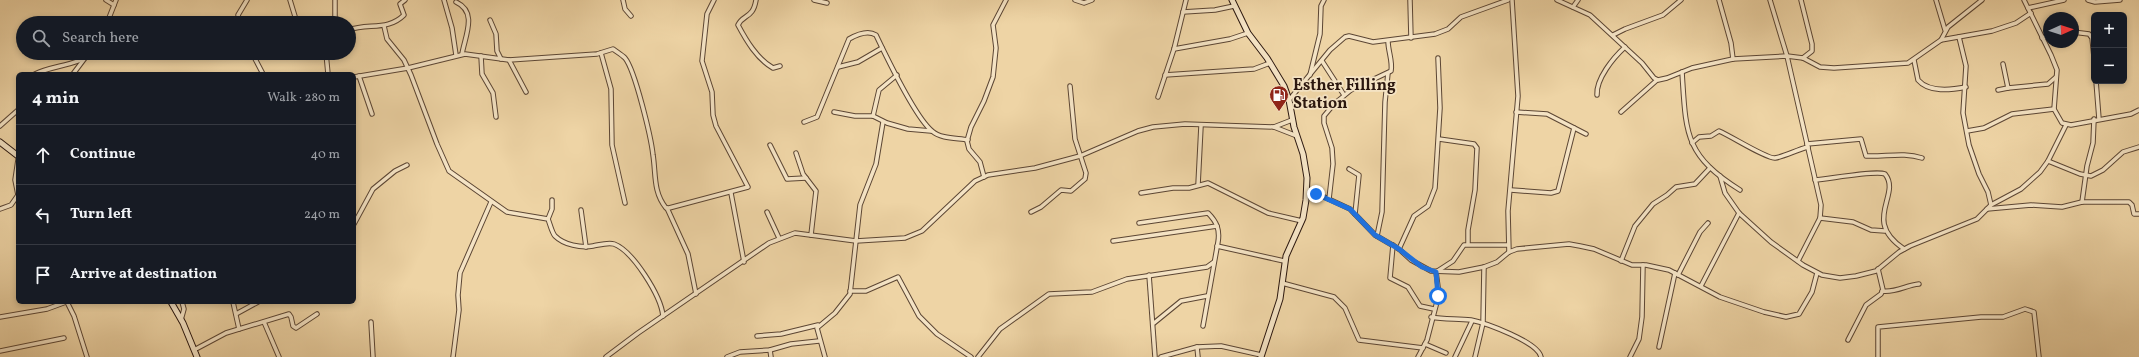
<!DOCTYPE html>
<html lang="en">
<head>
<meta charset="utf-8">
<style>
	:root { --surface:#171b24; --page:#20242c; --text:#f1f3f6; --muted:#9ea1a6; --line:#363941 }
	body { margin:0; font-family:Vollkorn,serif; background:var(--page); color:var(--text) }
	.controls { position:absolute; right:12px; top:12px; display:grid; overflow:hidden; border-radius:6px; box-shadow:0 2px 6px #0003 }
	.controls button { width:36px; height:36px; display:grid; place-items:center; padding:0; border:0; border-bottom:1px solid var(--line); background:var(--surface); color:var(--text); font:20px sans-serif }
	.compass { position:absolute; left:2043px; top:12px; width:36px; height:36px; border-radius:50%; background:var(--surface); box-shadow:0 2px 6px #0003; rotate:87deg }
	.stop { position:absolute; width:12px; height:12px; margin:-9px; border:3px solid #1a73e8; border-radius:50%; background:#fff }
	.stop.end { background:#1a73e8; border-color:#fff; box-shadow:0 1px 4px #0008 }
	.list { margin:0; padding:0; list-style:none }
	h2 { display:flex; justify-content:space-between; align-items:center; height:52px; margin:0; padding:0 16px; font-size:17px }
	h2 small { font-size:13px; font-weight:400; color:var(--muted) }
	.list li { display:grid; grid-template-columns:26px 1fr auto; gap:12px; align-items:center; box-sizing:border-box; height:60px; padding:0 16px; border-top:1px solid var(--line) }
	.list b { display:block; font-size:15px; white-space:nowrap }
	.list em { font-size:13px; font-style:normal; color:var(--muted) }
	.icon { flex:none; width:22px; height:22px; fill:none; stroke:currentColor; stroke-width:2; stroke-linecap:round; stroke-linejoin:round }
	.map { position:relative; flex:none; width:2139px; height:357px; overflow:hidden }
	.search { position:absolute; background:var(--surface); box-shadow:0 2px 6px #0003; left:16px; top:16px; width:340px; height:44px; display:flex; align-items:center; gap:10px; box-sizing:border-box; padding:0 14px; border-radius:22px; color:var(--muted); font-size:15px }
	.panel { position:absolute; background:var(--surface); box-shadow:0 2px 6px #0003; left:16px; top:72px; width:340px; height:232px; border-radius:6px }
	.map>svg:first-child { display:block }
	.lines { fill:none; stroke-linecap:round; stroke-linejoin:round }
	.street-casing { stroke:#5c4634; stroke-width:5.5 }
	.secondary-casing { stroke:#2b170f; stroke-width:7 }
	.street { stroke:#f4e3c4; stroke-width:3.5 }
	.secondary { stroke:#f4e3c4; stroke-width:5 }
	.route { stroke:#1a73e8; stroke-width:5 }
	.labels { text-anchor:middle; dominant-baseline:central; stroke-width:3.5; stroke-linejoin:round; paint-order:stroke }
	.poi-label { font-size:16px; font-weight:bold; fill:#2b170f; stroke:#f4e3c4; text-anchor:start }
</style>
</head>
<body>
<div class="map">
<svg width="2139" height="357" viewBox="0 0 2139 357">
	<rect width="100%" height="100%" fill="#eed4a5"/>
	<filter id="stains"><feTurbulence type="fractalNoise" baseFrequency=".005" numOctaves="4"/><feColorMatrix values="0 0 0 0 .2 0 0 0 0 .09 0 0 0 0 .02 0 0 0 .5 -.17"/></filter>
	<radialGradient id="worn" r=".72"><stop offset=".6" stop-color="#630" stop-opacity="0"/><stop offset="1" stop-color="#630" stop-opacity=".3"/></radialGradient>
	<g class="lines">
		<g class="street-casing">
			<g id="street">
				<polyline points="106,0 114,5"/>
				<polyline points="290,0 297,23"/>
				<polyline points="444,0 452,28 456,55"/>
				<polyline points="623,0 625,9 631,16"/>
				<path d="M 756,0 C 753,19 743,14 738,25 C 746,40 757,59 773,68 L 780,66"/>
				<polyline points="814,0 827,3"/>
				<polyline points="1075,0 1084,3 1092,0"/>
				<polyline points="1410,0 1411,38"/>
				<polyline points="1557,0 1590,15 1642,63 1654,78 1658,80 1667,78 1692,68 1733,59 1787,56 1803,58 1820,67 1834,68 1908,63 1941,40 1992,31 2016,23 2031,13"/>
				<polyline points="1719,0 1731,43 1733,59"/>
				<polyline points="1770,0 1787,56 1821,205 1820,218 1798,261"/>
				<polyline points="1801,0 1812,44 1812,51 1803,58"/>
				<polyline points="1936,0 1945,30"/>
				<polyline points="2024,0 2051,55 2057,70 2054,109 2062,123 2071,125 2131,114 2139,110"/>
				<polyline points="2088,0 2095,2 2120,0"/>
				<path d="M 456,2 C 478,12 465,36 462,54"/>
				<polyline points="1573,7 1578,0"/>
				<polyline points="2028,8 2064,0"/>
				<polyline points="1183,12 1215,10 1234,6"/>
				<polyline points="490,20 496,34 497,51 501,59"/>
				<polyline points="107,23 116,0"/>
				<polyline points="240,23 238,15 247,0"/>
				<polyline points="335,23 335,0"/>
				<path d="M 384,26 L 387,39 L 404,60 L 411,75 L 437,144 L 449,171 L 507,212 L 548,219 C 550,224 552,233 555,236 C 564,245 581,248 593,246 C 599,245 608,242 614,244 C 633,251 661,296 663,316"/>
				<path d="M 349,30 C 368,23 388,31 404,15 L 400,4 L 405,0"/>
				<polyline points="2073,32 2089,34 2092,38 2094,57"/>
				<polyline points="1613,35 1625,29 1663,15 1681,0"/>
				<polyline points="1959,37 1966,66 1963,113 1969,145 1979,174 1988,192 1991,205"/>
				<polyline points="2042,38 2049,36"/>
				<polyline points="1941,40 1948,27 1982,0"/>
				<polyline points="1174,49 1230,39 1248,33"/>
				<polyline points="252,53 263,74"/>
				<polyline points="312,53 324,53"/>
				<polyline points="326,53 328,74"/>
				<polyline points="601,53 611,89 612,145 625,203"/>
				<polyline points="481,56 482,74 493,93 496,117"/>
				<polyline points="509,60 526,92"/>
				<path d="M 1914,60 L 1918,80 C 1929,93 1951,90 1966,87"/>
				<polyline points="1322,61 1344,95"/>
				<polyline points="2003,64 2008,88 2048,84 2056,77"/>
				<polyline points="838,67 858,62 882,48"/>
				<path d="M 1682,72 C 1686,133 1684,155 1740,190"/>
				<path d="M 35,74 C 53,65 77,66 92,53"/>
				<polyline points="73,74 85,58"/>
				<polyline points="1165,75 1254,69 1270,63"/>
				<polyline points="1310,75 1320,34 1321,6 1324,0"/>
				<polyline points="359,76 372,114"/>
				<path d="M 354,77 L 408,68 L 465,54 L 509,60 L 597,54 L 613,49 C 617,52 622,55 625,58 C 635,70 651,137 653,155 C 656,174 653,192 666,208 L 669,208 L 748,187 L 716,126 L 713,115 L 712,92 L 702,61 L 707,14 L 714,0"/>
				<polyline points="2096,81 2099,119"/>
				<polyline points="1998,90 2008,88"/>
				<path d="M 1597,95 C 1596,79 1613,58 1625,47"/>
				<polyline points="1158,97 1174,49 1186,0"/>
				<polyline points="1289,100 1330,50 1345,37 1349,36 1373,42 1435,34 1448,29 1461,17 1508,0"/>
				<polyline points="834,112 855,116 873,116 887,123 908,129 931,131"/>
				<polyline points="1516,112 1547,114 1586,134"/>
				<polyline points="1621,112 1657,80"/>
				<polyline points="873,116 879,90 897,75"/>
				<path d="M 804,122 L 817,117 L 849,39 C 856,35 868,30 876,35 C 886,56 916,118 932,131 C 941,139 957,138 968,140"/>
				<polyline points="0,126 18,110"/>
				<polyline points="1274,127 1297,136"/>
				<polyline points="1967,131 1984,128 2012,114 2054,109"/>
				<polyline points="1439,139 1474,144 1477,148 1475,190 1468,230 1468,244"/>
				<path d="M 1692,143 L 1699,137 L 1711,136 L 1719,131 C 1731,136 1767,159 1775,158 C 1786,156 1796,150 1808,147"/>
				<path d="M 1807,144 L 1861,139 L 1866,156 C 1885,157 1904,152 1922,158"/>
				<polyline points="770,145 787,179 806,178"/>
				<polyline points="796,153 803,174 816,191 811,235"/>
				<polyline points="2048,161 2080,174 2091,176 2103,170 2123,152 2139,147"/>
				<polyline points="1349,169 1359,175 1355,214"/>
				<polyline points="1720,176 1725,193 1739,213 1771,242 1803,265 1822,275 1840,278 1856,276 1876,271 1899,252 1910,246 1977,219 1991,205 2021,189 2040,172 2048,161 2066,125"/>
				<polyline points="984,177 980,162 969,149 967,141 971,127 984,101 993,77 996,48 993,25 1006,0"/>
				<path d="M 1815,180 C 1829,179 1876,170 1885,174 C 1902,195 1861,220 1904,249"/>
				<polyline points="1198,185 1201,126"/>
				<polyline points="1307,189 1350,209 1375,235 1399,249 1411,260 1431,271 1459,272 1484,267 1497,262 1509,252 1517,249 1569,244 1580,246 1594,249 1632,265 1646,265 1669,270 1720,297 1764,312 1786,317 1799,314 1812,292 1817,273"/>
				<polyline points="1511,190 1551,193 1558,191 1574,128"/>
				<polyline points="731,193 744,262"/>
				<polyline points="1141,193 1173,188 1189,188 1208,183 1268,213 1302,221"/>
				<path d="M 1329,199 L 1333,164 L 1332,148 L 1324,123 L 1324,116 L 1334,104 L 1351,90 L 1391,71 C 1393,62 1388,51 1388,41"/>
				<polyline points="2082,202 2087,166 2093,143 2094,119"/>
				<polyline points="667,208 688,254 696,294"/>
				<polyline points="0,209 11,205 18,195 15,180 18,160"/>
				<polyline points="1987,209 2031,205 2062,207 2082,202 2129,202 2132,205 2134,214 2139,214"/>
				<polyline points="581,210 586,247"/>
				<polyline points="767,212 779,238"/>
				<polyline points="1031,212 1041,207 1061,190 1071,191 1085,179 1086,173 1075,139 1070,86"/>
				<polyline points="1820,218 1853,222 1871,230 1885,231"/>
				<polyline points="548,219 552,209 552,200"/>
				<path d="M 1139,223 L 1208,213 C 1217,222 1220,230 1218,242 L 1203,326"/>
				<polyline points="354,224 373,189 395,171 407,165"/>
				<polyline points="1377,236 1382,212 1385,102 1388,73"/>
				<polyline points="1113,241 1217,226"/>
				<polyline points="1393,245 1390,278 1408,287 1420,306 1434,309"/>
				<polyline points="1217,246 1284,261"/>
				<polyline points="1399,249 1414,216 1428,206 1435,188 1440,108 1438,58"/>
				<polyline points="1509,252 1508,211 1518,96 1512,0"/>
				<polyline points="1621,261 1635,226 1653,204 1667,195 1676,187 1695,184 1710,168"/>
				<polyline points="1149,275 1155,357"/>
				<polyline points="1678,275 1700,232 1708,223"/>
				<polyline points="1282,283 1334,297 1345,308 1359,340 1423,348"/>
				<polyline points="1701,286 1739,213"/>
				<polyline points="850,291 866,291 898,277 919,316 937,334 971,357"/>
				<path d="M 1882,291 C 1896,293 1906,285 1919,284"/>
				<polyline points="67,302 74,316 87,357"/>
				<polyline points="233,302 239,329"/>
				<polyline points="236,314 258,302"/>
				<polyline points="0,317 47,309 66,302"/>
				<path d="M 1431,317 C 1445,320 1458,318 1471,320 C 1486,323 1538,342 1541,357"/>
				<polyline points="181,320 184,309 182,302"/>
				<polyline points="264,322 279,357"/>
				<polyline points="371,322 373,357"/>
				<polyline points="1154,323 1181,301 1207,296"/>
				<polyline points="757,336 781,334 818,325"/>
				<polyline points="1848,340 1866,305 1881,294 1883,290 1878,269"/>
				<polyline points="1425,344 1446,353"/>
				<polyline points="1197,347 1198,357"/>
				<polyline points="1659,347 1675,273"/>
				<polyline points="194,350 226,333 289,314 291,317 293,326 296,328 317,314"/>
				<polyline points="770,350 771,357"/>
				<polyline points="0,351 64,338"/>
				<polyline points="453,357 459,310 458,295 460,273 491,202"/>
				<polyline points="606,357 638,333 769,243 795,233 856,241 905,238 922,231 975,181 988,175 1035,168 1080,156 1138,131 1153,127 1185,124 1274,127 1292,120"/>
				<polyline points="727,357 740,352 770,350 791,344 819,341"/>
				<polyline points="825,357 817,328 835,313 850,294 860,205 876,164 883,122"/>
				<polyline points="978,357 1000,329 1049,294 1092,292 1127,279 1207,267 1214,262"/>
				<polyline points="1161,357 1197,347 1221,346 1261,355"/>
				<polyline points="1418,357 1427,340 1439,294 1436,272 1453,261 1464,245 1508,245"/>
				<polyline points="1455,357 1472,321"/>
				<polyline points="1475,357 1483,323 1484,267"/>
				<polyline points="1630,357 1639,339 1642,317 1643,265"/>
				<polyline points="1878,357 1878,327 1981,317 2003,317 2025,309 2034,312 2039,357"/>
			</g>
		</g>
		<g class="secondary-casing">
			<g id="secondary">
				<polyline points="1232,0 1248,33 1267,58 1284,86 1289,100 1294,127 1303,154 1307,178 1306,200 1303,218 1286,256 1280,299 1261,357"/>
				<polyline points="0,142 18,156"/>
				<polyline points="171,302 183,323 197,357"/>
			</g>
		</g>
		<use href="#street" class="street"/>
		<use href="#secondary" class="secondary"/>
	</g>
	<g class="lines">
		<polyline class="route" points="1316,194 1350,209 1375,235 1399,249 1422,267 1436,272 1438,296"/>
	</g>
	<defs>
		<g id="fuel-pin" transform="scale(1)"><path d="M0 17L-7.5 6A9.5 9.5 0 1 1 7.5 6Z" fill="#8f2418" stroke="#f4e3c4"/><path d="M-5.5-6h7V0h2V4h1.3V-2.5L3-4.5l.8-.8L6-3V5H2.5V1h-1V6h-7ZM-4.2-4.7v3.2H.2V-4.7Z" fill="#fff"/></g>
	</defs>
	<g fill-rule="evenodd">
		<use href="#fuel-pin" x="1279" y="95"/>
	</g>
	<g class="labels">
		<g class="poi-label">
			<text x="1293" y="86">Esther Filling<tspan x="1293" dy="18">Station</tspan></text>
		</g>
	</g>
	<rect width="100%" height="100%" filter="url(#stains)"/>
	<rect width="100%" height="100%" fill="url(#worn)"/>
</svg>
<div class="controls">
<button>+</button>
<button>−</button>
</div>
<svg class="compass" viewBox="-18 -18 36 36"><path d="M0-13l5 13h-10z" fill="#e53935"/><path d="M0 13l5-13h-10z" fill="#9ea1a6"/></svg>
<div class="stop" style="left:1438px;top:296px"></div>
<div class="stop end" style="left:1316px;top:194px"></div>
<div class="search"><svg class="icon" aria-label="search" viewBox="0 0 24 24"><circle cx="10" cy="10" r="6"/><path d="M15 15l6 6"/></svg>Search here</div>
<section class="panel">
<h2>4 min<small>Walk · 280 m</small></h2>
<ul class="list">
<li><svg class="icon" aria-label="ahead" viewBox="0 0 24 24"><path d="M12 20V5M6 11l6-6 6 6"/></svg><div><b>Continue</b></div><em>40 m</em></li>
<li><svg class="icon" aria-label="left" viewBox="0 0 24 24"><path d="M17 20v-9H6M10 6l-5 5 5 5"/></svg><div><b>Turn left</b></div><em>240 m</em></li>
<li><svg class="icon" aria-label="arrive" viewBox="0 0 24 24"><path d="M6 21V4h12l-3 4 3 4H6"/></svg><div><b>Arrive at destination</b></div></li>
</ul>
</section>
</div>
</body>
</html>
